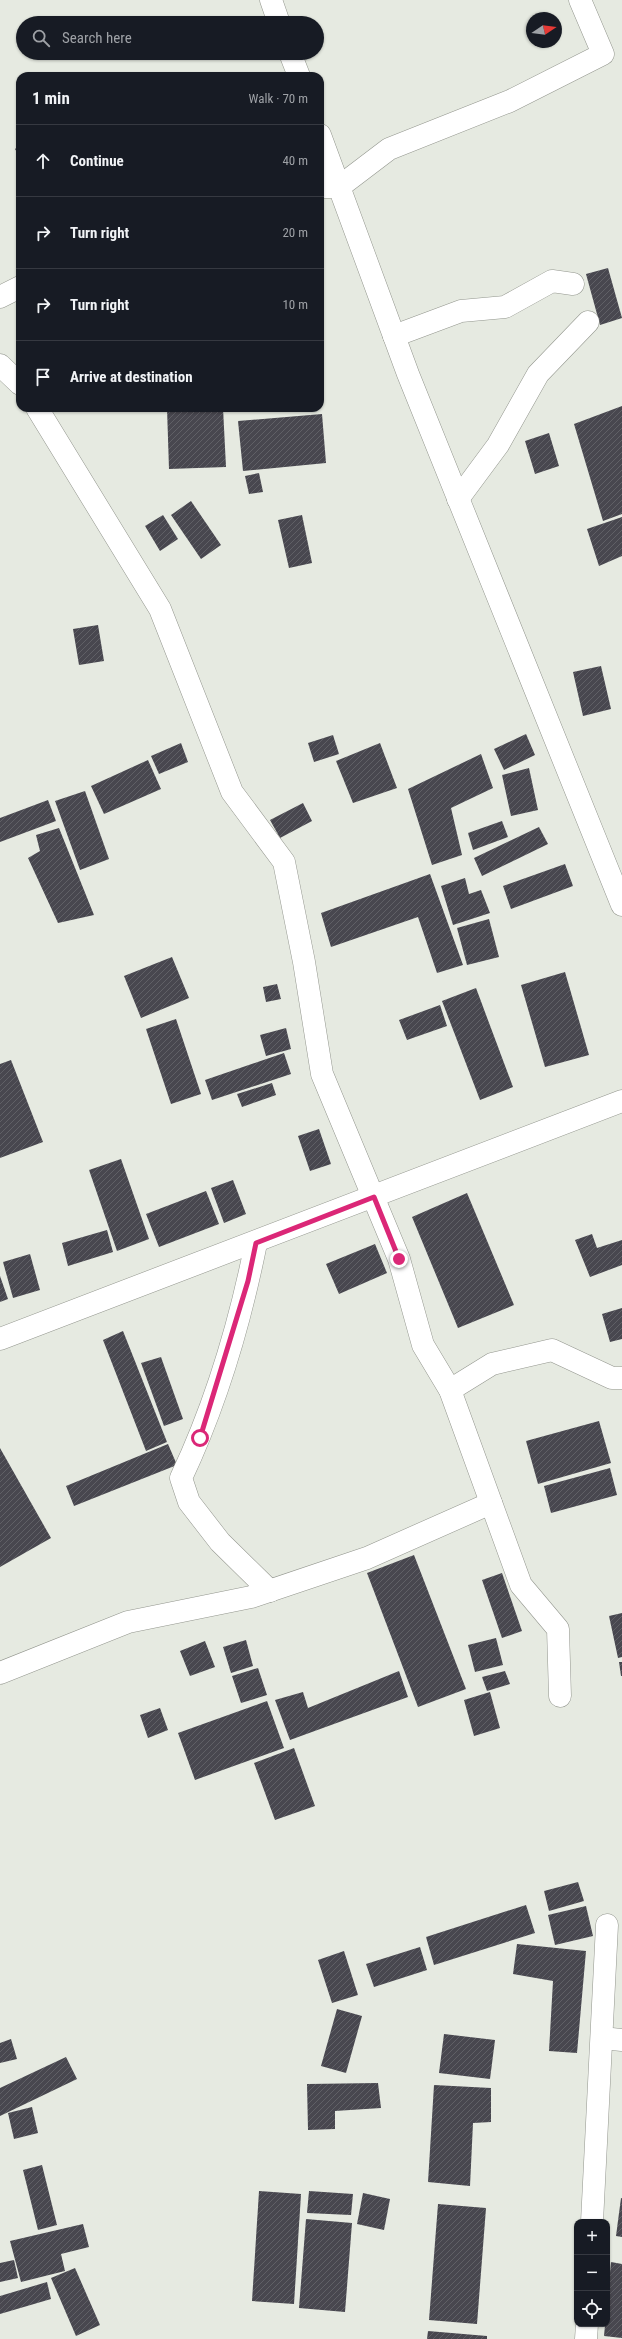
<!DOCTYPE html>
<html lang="en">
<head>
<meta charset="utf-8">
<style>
	:root { --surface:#171b24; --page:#20242c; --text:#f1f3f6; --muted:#9ea1a6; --line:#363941 }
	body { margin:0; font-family:"Roboto Condensed",sans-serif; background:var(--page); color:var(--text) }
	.controls { position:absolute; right:12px; bottom:12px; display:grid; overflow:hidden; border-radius:8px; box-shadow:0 1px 3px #0004 }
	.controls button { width:36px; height:36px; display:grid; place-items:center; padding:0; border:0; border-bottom:1px solid var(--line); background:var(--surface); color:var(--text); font:20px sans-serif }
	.compass { position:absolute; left:526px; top:12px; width:36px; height:36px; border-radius:50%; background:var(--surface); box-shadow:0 1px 3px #0004; rotate:77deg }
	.stop { position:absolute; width:12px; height:12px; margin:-9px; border:3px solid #db2777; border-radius:50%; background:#fff }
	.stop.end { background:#db2777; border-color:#fff; box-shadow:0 1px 4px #0008 }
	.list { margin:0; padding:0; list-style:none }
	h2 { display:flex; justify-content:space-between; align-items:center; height:52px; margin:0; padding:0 16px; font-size:17px }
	h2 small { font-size:13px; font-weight:400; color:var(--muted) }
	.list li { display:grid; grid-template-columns:26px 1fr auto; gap:12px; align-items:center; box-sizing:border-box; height:72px; padding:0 16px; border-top:1px solid var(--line) }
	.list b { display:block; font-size:15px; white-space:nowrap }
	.list em { font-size:13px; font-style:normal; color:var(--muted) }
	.icon { flex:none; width:22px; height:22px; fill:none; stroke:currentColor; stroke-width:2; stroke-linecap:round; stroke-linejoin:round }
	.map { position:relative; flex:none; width:622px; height:2339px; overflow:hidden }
	.search { position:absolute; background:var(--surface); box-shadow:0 1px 3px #0004; left:16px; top:16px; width:308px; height:44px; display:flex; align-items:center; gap:10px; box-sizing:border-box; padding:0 14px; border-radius:22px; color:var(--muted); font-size:15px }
	.panel { position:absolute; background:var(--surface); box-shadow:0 1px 3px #0004; left:16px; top:72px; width:308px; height:340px; border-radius:12px }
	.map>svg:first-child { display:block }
	.building { fill:url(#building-hatch) }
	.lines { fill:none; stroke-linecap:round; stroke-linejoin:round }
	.minor-casing { stroke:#93968e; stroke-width:23 }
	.minor { stroke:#fff; stroke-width:22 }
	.route { stroke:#db2777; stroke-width:5 }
</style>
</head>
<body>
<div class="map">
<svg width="622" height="2339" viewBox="0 0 622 2339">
	<defs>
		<pattern id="building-hatch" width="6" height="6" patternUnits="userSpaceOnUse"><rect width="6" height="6" fill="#48474f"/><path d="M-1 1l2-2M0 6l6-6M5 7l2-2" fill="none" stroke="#606066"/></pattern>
	</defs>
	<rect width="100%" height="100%" fill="#e6eae1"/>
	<g class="building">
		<polygon points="20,145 20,157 15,149"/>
		<polygon points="608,268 622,318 600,325 586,274"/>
		<polygon points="622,406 622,514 603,521 574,424"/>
		<polygon points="167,408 223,408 226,467 169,469"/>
		<polygon points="322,414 326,463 243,471 238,421"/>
		<polygon points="549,433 559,466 535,474 525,441"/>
		<polygon points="259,473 263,492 249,494 245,476"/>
		<polygon points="191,501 221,545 201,559 171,515"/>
		<polygon points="163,515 178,539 160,551 145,526"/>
		<polygon points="302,515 312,563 289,568 278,520"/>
		<polygon points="622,517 622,556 599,566 587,529"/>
		<polygon points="98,625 104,661 79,665 73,629"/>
		<polygon points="601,666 611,709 583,716 573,672"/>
		<polygon points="526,734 535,755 504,770 494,749"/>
		<polygon points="333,735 339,754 314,762 308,743"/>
		<polygon points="181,743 188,762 159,774 151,756"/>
		<polygon points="380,743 397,788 353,803 336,761"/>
		<polygon points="481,754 493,788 451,808 462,855 432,865 408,789"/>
		<polygon points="148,760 161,789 104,814 91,786"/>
		<polygon points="529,768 538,810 511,816 502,775"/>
		<polygon points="85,791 109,859 80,870 55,801"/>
		<polygon points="48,800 56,821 0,842 0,818"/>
		<polygon points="303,803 312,821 280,838 270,820"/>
		<polygon points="502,821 508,837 473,850 468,833"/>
		<polygon points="539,827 548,844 482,876 474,858"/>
		<polygon points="59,828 94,915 58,923 28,858 40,851 36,835"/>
		<polygon points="565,864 573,886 511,909 503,886"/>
		<polygon points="430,874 463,965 437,973 418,917 331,947 321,913"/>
		<polygon points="465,878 469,894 481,890 490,913 453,925 441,886"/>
		<polygon points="489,919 499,957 467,965 457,928"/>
		<polygon points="172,957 189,998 141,1018 124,976"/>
		<polygon points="565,972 589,1055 545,1067 521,985"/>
		<polygon points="277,984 281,999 266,1002 263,987"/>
		<polygon points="476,988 513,1087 480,1100 442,1001"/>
		<polygon points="440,1005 447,1026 407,1040 399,1020"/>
		<polygon points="176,1019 201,1094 171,1104 146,1029"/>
		<polygon points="286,1028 291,1049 266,1056 260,1035"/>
		<polygon points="284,1053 291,1074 212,1100 205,1080"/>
		<polygon points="11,1060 43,1142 0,1158 0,1064"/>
		<polygon points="272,1083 276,1095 242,1107 237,1094"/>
		<polygon points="319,1129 331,1164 310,1171 298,1136"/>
		<polygon points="121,1159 149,1239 117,1251 89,1170"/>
		<polygon points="233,1180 246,1214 224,1223 211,1188"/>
		<polygon points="206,1191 219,1224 159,1247 146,1214"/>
		<polygon points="467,1193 514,1305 458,1328 412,1217"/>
		<polygon points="107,1230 113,1252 68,1266 62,1243"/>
		<polygon points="592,1234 597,1248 622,1240 622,1265 590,1277 575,1240"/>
		<polygon points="375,1244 387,1273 339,1294 326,1264"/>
		<polygon points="30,1254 40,1290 13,1298 3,1262"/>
		<polygon points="0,1276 8,1299 0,1302"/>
		<polygon points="622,1308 622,1339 610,1342 602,1314"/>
		<polygon points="123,1331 167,1442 146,1451 103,1340"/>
		<polygon points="161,1357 183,1419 164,1426 141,1363"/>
		<polygon points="599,1421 611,1463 538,1484 526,1441"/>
		<polygon points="168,1444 177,1465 74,1506 66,1486"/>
		<polygon points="0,1448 51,1538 0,1567"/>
		<polygon points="610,1468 617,1495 551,1513 544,1486"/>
		<polygon points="414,1555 466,1689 418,1707 367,1573"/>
		<polygon points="502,1573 522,1631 502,1638 482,1580"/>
		<polygon points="622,1613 622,1657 618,1658 609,1616"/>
		<polygon points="496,1638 503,1665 475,1672 468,1645"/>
		<polygon points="246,1640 253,1666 231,1673 223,1647"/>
		<polygon points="205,1641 215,1667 190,1676 180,1651"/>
		<polygon points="619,1662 622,1662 622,1676 621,1676"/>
		<polygon points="258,1668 267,1695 241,1703 232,1676"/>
		<polygon points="399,1671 408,1697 290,1740 275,1700 303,1692 308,1708"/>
		<polygon points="505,1671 510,1684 487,1691 482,1677"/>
		<polygon points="490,1692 500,1728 474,1736 464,1700"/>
		<polygon points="267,1701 284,1748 195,1780 178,1733"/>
		<polygon points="160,1708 168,1730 148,1738 140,1715"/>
		<polygon points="294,1748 315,1806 275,1820 254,1763"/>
		<polygon points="578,1882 584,1901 549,1911 544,1891"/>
		<polygon points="526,1905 535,1933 434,1965 426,1937"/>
		<polygon points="586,1906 593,1936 555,1945 548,1915"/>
		<polygon points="517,1944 586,1951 577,2053 549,2051 553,1981 513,1974"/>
		<polygon points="420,1947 427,1970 374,1987 366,1964"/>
		<polygon points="344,1951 358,1995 332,2003 318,1960"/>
		<polygon points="337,2009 362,2016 346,2073 321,2066"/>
		<polygon points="444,2034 495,2040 490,2079 439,2073"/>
		<polygon points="11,2039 17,2059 0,2063 0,2043"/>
		<polygon points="66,2057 77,2079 0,2116 0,2088"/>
		<polygon points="378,2083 381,2108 335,2111 335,2129 308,2130 307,2084"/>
		<polygon points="434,2085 491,2088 491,2122 473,2123 470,2186 428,2182"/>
		<polygon points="32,2107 38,2133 14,2139 8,2113"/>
		<polygon points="42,2165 57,2225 38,2230 23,2170"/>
		<polygon points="259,2191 301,2194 294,2304 252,2301"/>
		<polygon points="309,2191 353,2194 351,2215 307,2213"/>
		<polygon points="363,2193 390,2199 384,2230 357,2224"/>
		<polygon points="621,2198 622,2198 622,2237 616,2236"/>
		<polygon points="438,2204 486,2208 477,2324 429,2320"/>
		<polygon points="306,2219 352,2223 345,2312 299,2308"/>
		<polygon points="83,2224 89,2247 61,2254 65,2271 21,2282 10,2241"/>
		<polygon points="14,2260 18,2278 0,2282 0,2263"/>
		<polygon points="611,2262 622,2264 622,2338 604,2336"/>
		<polygon points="75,2268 100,2325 76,2336 51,2278"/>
		<polygon points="47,2282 51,2299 0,2314 0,2296"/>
		<polygon points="428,2331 487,2336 487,2339 427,2339"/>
	</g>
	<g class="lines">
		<g class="minor-casing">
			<g id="minor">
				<polyline points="271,0 279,23"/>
				<polyline points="290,53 299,76"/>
				<polyline points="320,135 408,374 622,905"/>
				<polyline points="320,187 339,187 389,149 510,101 603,54 580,0"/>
				<polyline points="0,297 20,287"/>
				<polyline points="394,336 461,311 505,307 552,281 573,284"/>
				<polyline points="0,365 20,384"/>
				<polyline points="37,408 160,609 232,792 284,862 304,962 322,1074 399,1259 423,1345 450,1390 521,1585 558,1629 560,1696"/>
				<polyline points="458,499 498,445 538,374 588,322"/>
				<path d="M 256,1243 C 240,1323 216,1404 181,1478 L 189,1502 L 220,1542 L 270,1591"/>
				<polyline points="0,1339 622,1101"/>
				<polyline points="450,1390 492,1364 552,1350 612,1378 622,1378"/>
				<polyline points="0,1673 128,1622 251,1597 367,1558 491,1503"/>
				<polyline points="602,2038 622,2040"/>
				<polyline points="592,2222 607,1925"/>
				<polyline points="586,2339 587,2324"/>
			</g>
		</g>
		<use href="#minor" class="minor"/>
	</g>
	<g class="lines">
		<polyline class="route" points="200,1438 248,1281 256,1243 374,1197 399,1259"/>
	</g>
</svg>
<div class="controls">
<button>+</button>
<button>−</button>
<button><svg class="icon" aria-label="locate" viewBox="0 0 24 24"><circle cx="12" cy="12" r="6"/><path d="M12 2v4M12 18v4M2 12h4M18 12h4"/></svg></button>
</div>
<svg class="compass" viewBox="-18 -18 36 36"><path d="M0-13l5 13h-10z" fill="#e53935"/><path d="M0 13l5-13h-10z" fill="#9ea1a6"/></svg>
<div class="stop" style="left:200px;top:1438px"></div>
<div class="stop end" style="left:399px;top:1259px"></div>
<div class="search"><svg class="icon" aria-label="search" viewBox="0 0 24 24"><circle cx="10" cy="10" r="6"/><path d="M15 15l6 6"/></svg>Search here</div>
<section class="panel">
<h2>1 min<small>Walk · 70 m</small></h2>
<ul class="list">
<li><svg class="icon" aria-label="ahead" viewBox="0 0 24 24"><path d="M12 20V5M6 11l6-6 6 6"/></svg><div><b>Continue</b></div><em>40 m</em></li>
<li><svg class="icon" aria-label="right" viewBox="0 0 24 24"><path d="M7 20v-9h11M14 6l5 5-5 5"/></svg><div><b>Turn right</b></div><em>20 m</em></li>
<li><svg class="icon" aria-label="right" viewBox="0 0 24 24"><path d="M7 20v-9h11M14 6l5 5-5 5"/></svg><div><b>Turn right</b></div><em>10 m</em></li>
<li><svg class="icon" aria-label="arrive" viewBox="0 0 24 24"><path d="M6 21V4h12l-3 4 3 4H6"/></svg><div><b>Arrive at destination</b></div></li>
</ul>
</section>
</div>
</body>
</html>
